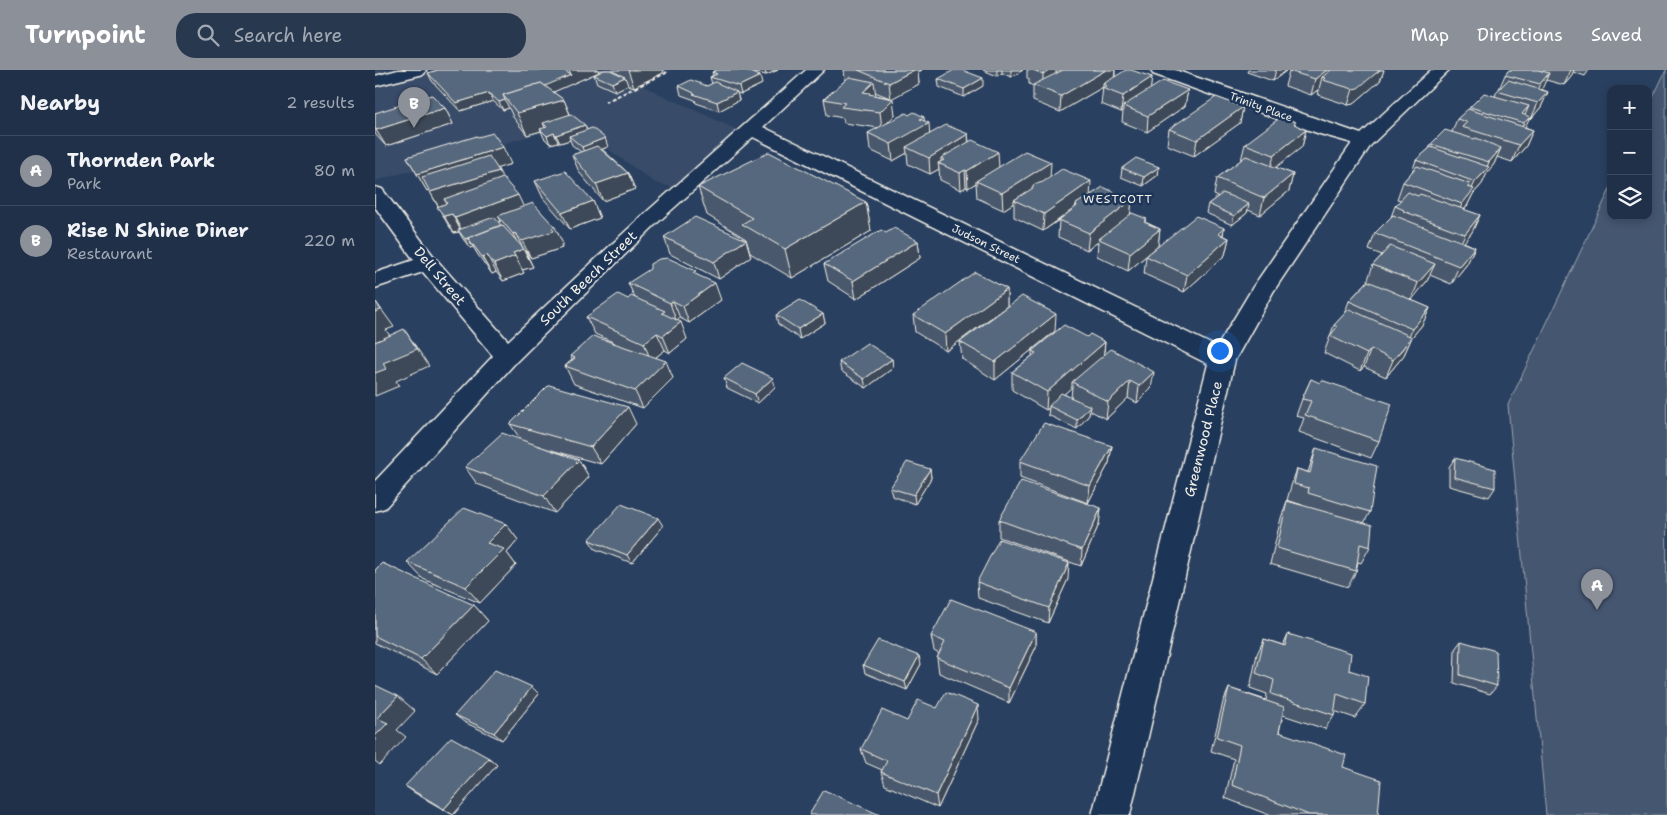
<!DOCTYPE html>
<html lang="en">
<head>
<meta charset="utf-8">
<style>
	:root { --surface:#203048; --page:#28384f; --text:#f1f3f6; --muted:#a2a9b4; --line:#3d4b60; --accent:#8c9099 }
	body { margin:0; font-family:"Shantell Sans",sans-serif; background:var(--page); color:var(--text) }
	.controls { position:absolute; right:15px; top:15px; display:grid; overflow:hidden; border-radius:10px; box-shadow:0 2px 8px #0003 }
	.controls button { width:45px; height:45px; display:grid; place-items:center; padding:0; border:0; border-bottom:1px solid var(--line); background:var(--surface); color:var(--text); font:25px sans-serif }
	.you { position:absolute; left:844px; top:280px; width:18px; height:18px; margin:-12px; border:4px solid #fff; border-radius:50%; background:#1a73e8; box-shadow:0 0 0 8px #1a73e833 }
	.badge { display:grid; place-items:center; width:32px; height:32px; border-radius:50%; background:var(--accent); color:#fff; font-size:16px; font-weight:700 }
	.pin { position:absolute; translate:-50% -41px; filter:drop-shadow(0 1px 2px #0008) }
	.pin::after { content:''; position:absolute; top:26px; width:18px; height:15px; background:inherit; clip-path:polygon(0 0,100% 0,50% 100%) }
	.list { margin:0; padding:0; list-style:none }
	h2 { display:flex; justify-content:space-between; align-items:center; height:65px; margin:0; padding:0 20px; font-size:21px }
	h2 small { font-size:16px; font-weight:400; color:var(--muted) }
	.list li { display:grid; grid-template-columns:32px 1fr auto; gap:15px; align-items:center; box-sizing:border-box; height:70px; padding:0 20px; border-top:1px solid var(--line) }
	.list b { display:block; font-size:19px; white-space:nowrap }
	.list p { margin:0; font-size:16px; white-space:nowrap; color:var(--muted) }
	.list em { font-size:16px; font-style:normal; color:var(--muted) }
	.icon { flex:none; width:28px; height:28px; fill:none; stroke:currentColor; stroke-width:2; stroke-linecap:round; stroke-linejoin:round }
	.map { position:relative; flex:none; width:1292px; height:745px; overflow:hidden }
	header { display:flex; align-items:center; gap:30px; box-sizing:border-box; height:70px; padding:0 25px; background:var(--accent); color:#fff }
	header strong { font-size:24px }
	nav { display:flex; gap:28px; margin-inline-start:auto; font-size:18px }
	.search { width:350px; height:45px; background:var(--page); display:flex; align-items:center; gap:12px; box-sizing:border-box; padding:0 18px; border-radius:20px; color:var(--muted); font-size:19px }
	main { display:flex }
	aside { flex:1; background:var(--surface) }
	.map>svg:first-child { display:block }
	.built { fill:#374c69 }
	.green { fill:#445771; stroke:#9ca4ac }
	.lines { fill:none; stroke-linecap:round; stroke-linejoin:round }
	.minor-casing { stroke:#f4f1e8; stroke-width:3 }
	.path { stroke:#f4f1e8; stroke-width:2; stroke-dasharray:4 2.5; stroke-linecap:butt }
	.minor { fill:#1d3557; fill-rule:evenodd }
	.wall { fill:#4a596c; stroke:#f4f1e8; fill-rule:evenodd }
	.shaded-wall { fill:#3c4858; stroke:#f4f1e8 }
	.building { fill:#56677d; stroke:#f4f1e8 }
	.labels { text-anchor:middle; dominant-baseline:central; stroke-width:5; stroke-linejoin:round; paint-order:stroke }
	.far-street-label { font-size:11px; fill:#f4f1e8; stroke:#1d3557 }
	.far-neighbourhood-label { font-size:12px; letter-spacing:1px; fill:#f4f1e8; stroke:#1d3557 }
	.street-label { font-size:14px; fill:#f4f1e8; stroke:#1d3557 }
</style>
</head>
<body>
<header>
<strong>Turnpoint</strong>
<div class="search"><svg class="icon" aria-label="search" viewBox="0 0 24 24"><circle cx="10" cy="10" r="6"/><path d="M15 15l6 6"/></svg>Search here</div>
<nav><a>Map</a><a>Directions</a><a>Saved</a></nav>
</header>
<main>
<aside>
<h2>Nearby<small>2 results</small></h2>
<ul class="list">
<li><span class="badge">A</span><div><b>Thornden Park</b><p>Park</p></div><em>80 m</em></li>
<li><span class="badge">B</span><div><b>Rise N Shine Diner</b><p>Restaurant</p></div><em>220 m</em></li>
</ul>
</aside>
<div class="map">
<svg width="1292" height="745" viewBox="0 0 1292 745">
	<rect width="100%" height="100%" fill="#2a4060"/>
	<filter id="ink" filterUnits="userSpaceOnUse"><feTurbulence type="fractalNoise" baseFrequency=".02" numOctaves="2"/><feDisplacementMap in="SourceGraphic" scale="10" xChannelSelector="R" yChannelSelector="G"/><feConvolveMatrix kernelMatrix="1 2 1 2 8 2 1 2 1" color-interpolation-filters="sRGB"/></filter>
	<g filter="url(#ink)">
		<polygon class="built" points="0,0 295,0 294,3 268,16 369,63 307,119 280,113 233,79 203,52 0,111"/>
		<polygon class="green" points="1291,0 1292,745 1171,745 1133,335 1236,117 1236,146 1273,146 1273,38"/>
		<g class="lines">
			<g class="minor-casing">
				<g id="minor">
					<polygon points="23,0 51,0 49,4 0,16 0,6"/>
					<polygon points="431,0 449,0 388,57 842,277 878,217 977,73 945,64 778,4 776,0 800,0 986,64 1056,0 1074,0 996,75 898,222 860,290 755,745 717,745 833,294 378,67 281,154 141,292 10,438 0,441 0,411 118,286 48,202 0,218 0,203 39,190 0,137 0,117 7,119 60,188 133,271 267,146"/>
				</g>
			</g>
			<polyline class="path" points="230,32 291,3 292,0"/>
			<use href="#minor" class="minor"/>
		</g>
		<g class="wall">
			<polygon points="63,0 289,0 288,3 259,17 253,15 240,21 222,13 219,5 225,2 224,2 178,22 189,30 195,44 212,60 233,77 227,79 253,103 260,119 228,131 204,102 197,85 206,82 197,75 195,70 185,73 183,72 175,74 169,68 166,61 152,65 138,47 134,38 128,40 118,31 85,41 57,11 53,3"/>
			<polygon points="374,0 403,0 391,5 377,2"/>
			<path d="M 469,0 L 547,0 L 543,2 L 544,14 L 516,28 L 520,45 L 512,53 L 549,51 L 555,64 L 593,64 L 594,72 L 624,97 L 675,107 L 716,125 L 757,130 L 755,145 L 785,159 L 783,176 L 753,201 L 722,186 L 723,172 L 712,180 L 683,167 L 684,150 L 668,161 L 639,147 L 639,133 L 628,140 L 602,128 L 601,113 L 593,118 L 591,117 L 586,120 L 565,110 L 564,99 L 555,104 L 533,94 L 532,83 L 518,91 L 495,80 L 493,63 L 504,58 L 469,53 L 468,48 L 452,45 L 449,29 L 471,10 L 470,9 ZM 500,22 L 515,28 L 500,25 Z"/>
			<polygon points="608,0 648,0 636,7 627,3 622,6"/>
			<polygon points="652,0 740,0 740,7 777,7 775,19 813,20 810,36 772,62 747,52 748,41 746,42 726,34 728,17 685,42 658,31 658,16 654,14 654,9 652,8"/>
			<polygon points="873,0 912,0 898,11 872,2"/>
			<polygon points="914,0 1009,0 1005,11 978,34 973,35 943,25 944,23 943,23 944,19 936,25 910,16 914,1"/>
			<polygon points="1134,0 1214,0 1210,6 1198,2 1196,7 1189,15 1171,10 1166,19 1173,22 1166,37 1156,49 1154,48 1150,57 1158,60 1151,76 1137,92 1122,87 1119,94 1112,103 1107,114 1098,124 1092,136 1089,140 1105,145 1097,162 1089,172 1100,177 1092,194 1076,214 1055,205 1052,211 1036,230 1055,238 1047,255 1037,267 1029,285 1011,307 989,297 985,301 949,283 959,255 969,245 974,231 992,212 998,195 1007,185 994,180 1000,163 1016,147 1020,136 1026,130 1022,129 1028,112 1037,102 1041,90 1054,79 1056,74 1077,62 1082,49 1094,40 1095,37 1120,26 1122,21 1124,19 1130,5"/>
			<polygon points="337,2 387,14 366,24 362,23 364,30 344,41 321,33 320,30 306,25 304,16 332,16 337,14 335,7 338,5"/>
			<polygon points="563,9 608,16 589,27 564,17"/>
			<polygon points="868,37 865,53 819,86 792,75 794,59"/>
			<polygon points="70,38 78,54 11,76 0,64 0,43"/>
			<polygon points="920,55 931,60 927,77 900,97 918,104 914,121 885,145 873,140 872,143 857,155 831,143 833,134 843,127 839,125 842,108 866,90 870,74"/>
			<polygon points="32,87 136,94 122,98 128,109 149,137 188,174 186,175 187,178 156,188 150,180 158,197 147,200 149,203 128,211 121,202 117,204 103,185 98,177 95,178 88,169 84,162 79,163 72,153 54,120 52,121"/>
			<polygon points="784,97 783,105 768,116 746,107 747,98"/>
			<polygon points="160,111 218,131 225,148 195,159 168,128"/>
			<polygon points="323,117 491,132 496,161 417,208 375,183 371,169 332,145"/>
			<polygon points="849,158 848,166 854,168 850,185 809,222 769,204 771,186"/>
			<polygon points="289,167 376,187 344,209 295,184"/>
			<polygon points="543,171 545,188 481,229 453,211 449,194"/>
			<polygon points="323,205 346,230 314,253 305,248 302,250 312,269 295,283 290,280 281,287 298,308 268,338 199,314 190,296 197,290 195,286 240,273 220,264 211,247 253,229 260,228 253,213"/>
			<polygon points="632,219 632,236 571,281 540,262 538,245"/>
			<polygon points="448,244 450,253 425,269 403,254 401,245"/>
			<polygon points="680,261 620,310 587,289 585,272"/>
			<path d="M 712,267 L 730,272 L 729,285 L 776,319 L 762,333 L 753,328 L 731,349 L 714,340 L 714,345 L 702,359 L 673,345 L 674,338 L 671,340 L 637,320 L 637,302 L 657,286 L 657,281 ZM 697,317 L 696,328 L 689,324 Z"/>
			<polygon points="517,289 518,298 491,318 466,301 464,292"/>
			<polygon points="349,308 400,317 383,333 352,318"/>
			<polygon points="936,309 1004,371 996,388 924,362 929,348 921,346 927,329"/>
			<polygon points="135,354 261,354 226,394 162,376 204,390 214,407 180,443 102,414 90,397 146,370"/>
			<polygon points="737,376 734,393 713,433 645,408 645,391"/>
			<polygon points="941,378 995,442 989,453 995,477 986,493 983,492 981,501 973,517 895,494 906,448 912,431 927,435 912,430 916,416 922,399 933,402"/>
			<polygon points="1080,388 1120,418 1114,427 1074,416 1074,397"/>
			<polygon points="555,399 556,408 540,434 517,426 515,418"/>
			<polygon points="726,438 724,454 706,496 624,467 624,450"/>
			<polygon points="131,454 143,470 132,483 141,495 105,533 48,509 32,492"/>
			<polygon points="288,456 257,493 220,479 214,470"/>
			<polygon points="0,500 99,535 113,551 62,604 0,573"/>
			<polygon points="693,509 673,553 603,528 602,512"/>
			<polygon points="661,562 661,577 634,633 564,603 562,588 564,584 559,581 556,566"/>
			<polygon points="913,564 974,600 990,634 980,648 959,641 959,645 950,659 908,645 904,662 968,697 1003,745 894,745 850,728 859,689 836,681 848,632 854,618 891,630 892,624 875,618 882,584 889,569 908,575"/>
			<polygon points="1086,571 1122,616 1115,624 1079,613 1080,579"/>
			<polygon points="546,594 532,620 490,603 488,595"/>
			<polygon points="157,617 164,624 127,670 89,652 80,645"/>
			<polygon points="562,638 604,649 563,738 510,715 506,702 507,700 491,693 486,679 532,651"/>
			<polygon points="114,688 122,695 78,745 40,723 30,716"/>
		</g>
		<g class="shaded-wall">
			<polygon points="194,0 223,0 224,2 158,31 132,30 196,5"/>
			<polygon points="253,0 289,0 288,3 259,17"/>
			<polygon points="390,0 403,0 391,5"/>
			<polygon points="539,0 547,0 543,2 544,14 516,29 514,13"/>
			<polygon points="622,0 627,0 627,3 622,6"/>
			<polygon points="636,0 648,0 636,7"/>
			<polygon points="674,0 681,0 681,12 668,19 668,4"/>
			<polygon points="731,0 740,0 739,10 728,14 728,17 685,42 686,26"/>
			<polygon points="901,0 912,0 898,11"/>
			<polygon points="952,0 962,0 950,8 947,7 944,19 936,25 940,9"/>
			<polygon points="1005,0 1009,0 1005,11 978,34 973,35 978,19"/>
			<polygon points="1196,0 1199,0 1196,7 1189,15"/>
			<polygon points="1174,3 1167,19 1157,30 1165,14"/>
			<polygon points="385,6 387,14 366,24 364,16"/>
			<polygon points="250,7 253,15 240,21 237,13"/>
			<polygon points="777,7 775,23 748,36 748,41 746,42 748,26"/>
			<polygon points="608,8 608,16 589,27 589,19"/>
			<polygon points="499,12 501,27 488,22"/>
			<polygon points="813,20 810,36 772,62 773,46"/>
			<polygon points="362,22 364,30 344,41 342,32"/>
			<polygon points="1173,22 1166,37 1156,49 1163,33"/>
			<polygon points="114,23 118,31 85,41 81,33"/>
			<polygon points="518,29 520,45 507,58 505,42"/>
			<polygon points="130,30 134,38 128,40 124,32"/>
			<polygon points="189,30 198,52 172,57 168,53 171,60 165,59 166,61 152,65 142,43"/>
			<polygon points="1154,36 1147,52 1147,44"/>
			<polygon points="868,37 865,53 819,86 822,70"/>
			<polygon points="70,38 78,54 11,76 1,60"/>
			<polygon points="549,47 550,56 554,53 555,70 531,77 532,83 518,91 516,74 545,49"/>
			<polygon points="1155,47 1147,63 1141,70 1149,53"/>
			<polygon points="210,55 213,63 194,66 195,70 185,73 181,65"/>
			<polygon points="931,60 927,77 895,102 899,85"/>
			<polygon points="1158,60 1151,76 1137,92 1144,75"/>
			<polygon points="179,63 183,72 175,74 172,66"/>
			<polygon points="593,64 594,81 566,88 566,95 563,93 564,99 555,104 554,88"/>
			<polygon points="230,68 233,77 210,85 207,77"/>
			<polygon points="128,77 136,94 52,121 42,104"/>
			<polygon points="1126,78 1119,94 1112,103 1107,114 1098,124 1092,136 1080,151 1087,134 1094,125 1100,112 1110,102 1114,92"/>
			<polygon points="623,82 624,98 601,111 601,113 593,118 592,101"/>
			<polygon points="676,92 675,109 639,130 639,133 628,140 627,123"/>
			<polygon points="784,97 783,105 768,116 769,107"/>
			<polygon points="590,100 591,117 586,120 585,103"/>
			<polygon points="124,101 132,117 69,129 73,136 65,139 55,122"/>
			<polygon points="253,103 260,119 228,131 221,114"/>
			<polygon points="918,104 914,121 885,145 889,128"/>
			<polygon points="716,111 715,128 701,134 700,138 668,161 669,144"/>
			<polygon points="143,125 151,142 123,146 126,151 89,165 80,148"/>
			<polygon points="757,130 755,147 724,169 723,172 712,180 714,163"/>
			<polygon points="218,131 225,148 195,159 187,143"/>
			<polygon points="491,132 496,161 417,208 410,179"/>
			<polygon points="874,134 872,143 857,155 859,146"/>
			<polygon points="77,144 86,161 79,163 69,146"/>
			<polygon points="1105,145 1097,162 1082,181 1090,164"/>
			<polygon points="180,157 188,174 186,175 187,178 156,188 147,171"/>
			<polygon points="849,158 846,175 843,164"/>
			<polygon points="785,159 783,176 753,201 755,183"/>
			<polygon points="140,163 158,197 147,200 138,183 146,180 138,164"/>
			<polygon points="93,168 98,177 95,178 90,169"/>
			<polygon points="854,168 850,185 809,222 812,205"/>
			<polygon points="371,170 376,187 344,209 339,192"/>
			<polygon points="543,171 545,188 481,229 478,211"/>
			<polygon points="1100,177 1092,194 1076,214 1084,196"/>
			<polygon points="112,185 121,202 117,204 107,187"/>
			<polygon points="140,186 149,203 128,211 119,194"/>
			<polygon points="1060,194 1052,211 1036,231 1043,213"/>
			<polygon points="340,213 346,230 314,253 308,236"/>
			<polygon points="632,219 632,236 571,281 570,264"/>
			<polygon points="298,231 305,248 301,250 295,233"/>
			<polygon points="1,232 19,257 11,260 15,266 0,272 0,242"/>
			<polygon points="1055,238 1047,255 1037,267 1029,285 1011,307 1018,290 1030,276 1037,259"/>
			<polygon points="448,244 450,253 425,269 423,259"/>
			<polygon points="681,244 680,261 620,310 620,292"/>
			<polygon points="306,252 312,269 295,283 288,266"/>
			<polygon points="29,259 54,296 21,311 24,316 0,326 0,303 8,293"/>
			<polygon points="282,263 290,280 276,291 269,273"/>
			<polygon points="730,272 728,289 697,312 697,317 675,337 674,336 674,338 671,340 672,322"/>
			<polygon points="996,279 989,297 985,301 992,284"/>
			<polygon points="517,289 518,298 491,318 489,309"/>
			<polygon points="291,291 298,308 268,338 260,321"/>
			<polygon points="779,302 776,319 762,333 764,316"/>
			<polygon points="398,308 400,317 383,333 380,324"/>
			<polygon points="755,311 753,328 731,349 733,332"/>
			<polygon points="715,336 714,345 702,359 702,350"/>
			<polygon points="253,337 261,354 226,394 216,377"/>
			<polygon points="737,376 734,393 713,433 715,416"/>
			<polygon points="204,390 214,407 180,443 169,426"/>
			<polygon points="555,399 556,408 540,434 539,425"/>
			<polygon points="726,438 724,454 706,496 707,480"/>
			<polygon points="283,448 288,456 257,493 252,485"/>
			<polygon points="131,454 143,470 132,483 141,495 105,533 91,517 112,473"/>
			<polygon points="694,493 693,509 673,553 674,538"/>
			<polygon points="99,535 113,551 62,604 46,589"/>
			<polygon points="661,562 661,577 634,633 634,618"/>
			<polygon points="544,586 546,594 532,620 530,612"/>
			<polygon points="157,617 164,624 127,670 119,663"/>
			<polygon points="23,626 40,641 22,660 31,667 5,695 0,691 0,666 2,648"/>
			<polygon points="603,635 604,649 563,738 561,725"/>
			<polygon points="114,688 122,695 78,745 69,739"/>
		</g>
		<g class="building">
			<polygon points="63,0 188,0 196,5 170,16 166,13 128,25 130,30 124,32 114,23 81,33 53,3"/>
			<polygon points="229,0 235,0 250,7 237,13 219,5"/>
			<polygon points="342,0 370,0 385,6 364,16 335,7 342,4 337,2"/>
			<polygon points="483,0 539,0 514,13"/>
			<polygon points="579,0 587,0 608,8 589,19 563,9"/>
			<polygon points="658,0 674,0 668,4"/>
			<polygon points="688,0 731,0 686,26 658,15"/>
			<polygon points="751,0 756,0 777,7 748,26 727,18 732,16 728,14"/>
			<polygon points="914,0 952,0 940,9 914,1"/>
			<polygon points="956,0 1005,0 983,18 978,19 948,10 950,8 947,7"/>
			<polygon points="1134,0 1163,0 1174,3 1165,14 1130,5"/>
			<polygon points="474,7 499,12 488,22 495,23 494,24 518,29 505,42 466,37 470,33 449,29"/>
			<polygon points="316,10 332,16 340,12 362,22 342,32 318,24 319,23 304,16"/>
			<polygon points="1133,10 1173,22 1163,33 1122,21"/>
			<polygon points="788,11 813,20 773,46 748,36"/>
			<polygon points="166,13 189,30 142,43 128,25"/>
			<polygon points="1109,23 1154,36 1147,44 1155,47 1149,53 1095,37"/>
			<polygon points="57,25 70,38 1,60 0,58 0,43"/>
			<polygon points="841,27 868,37 822,70 794,59"/>
			<polygon points="1093,39 1158,60 1144,75 1087,57 1092,52 1082,49"/>
			<polygon points="539,42 549,47 545,49 554,53 516,74 493,63 531,43 534,45"/>
			<polygon points="196,44 210,55 181,65 179,63 172,66 165,59 172,57 168,53"/>
			<polygon points="906,47 921,52 919,54 931,60 899,85 870,74"/>
			<polygon points="571,55 593,64 554,88 531,77"/>
			<polygon points="217,58 230,68 207,77 194,66"/>
			<polygon points="1070,60 1099,69 1101,68 1126,78 1114,92 1056,74"/>
			<polygon points="118,63 128,77 42,104 32,87 102,66 103,67"/>
			<polygon points="597,70 623,82 592,101 590,100 585,103 563,93 569,90 566,88"/>
			<polygon points="222,76 253,103 221,114 197,85"/>
			<polygon points="1056,77 1114,97 1100,112 1041,90"/>
			<polygon points="650,81 676,92 627,123 601,111"/>
			<polygon points="394,82 491,132 410,179 367,154 377,148 323,117"/>
			<polygon points="114,86 124,101 55,122 47,107"/>
			<polygon points="871,86 918,104 889,128 842,108"/>
			<polygon points="761,88 784,97 769,107 747,98"/>
			<polygon points="1042,96 1095,114 1093,117 1099,119 1087,134 1028,112"/>
			<polygon points="687,99 716,111 669,144 639,130 658,118 658,115 668,112"/>
			<polygon points="190,101 218,131 187,143 160,111"/>
			<polygon points="128,108 143,125 80,148 77,144 69,146 62,137 72,133 69,129"/>
			<polygon points="728,117 757,130 714,163 684,150 702,136 701,134"/>
			<polygon points="1033,122 1043,126 1045,124 1105,145 1090,164 1028,141 1029,140 1020,136"/>
			<polygon points="848,123 874,134 859,146 833,134"/>
			<polygon points="158,133 180,157 177,158 179,161 147,171 140,163 138,164 123,146"/>
			<polygon points="757,143 772,149 769,152 785,159 755,183 724,169"/>
			<polygon points="1018,145 1100,177 1084,196 1000,163"/>
			<polygon points="821,146 849,158 843,164 854,168 812,205 771,186"/>
			<polygon points="119,147 126,155 90,169 83,160"/>
			<polygon points="320,147 371,170 339,192 289,167"/>
			<polygon points="127,155 149,179 138,183 140,186 119,194 112,185 107,187 93,168"/>
			<polygon points="519,158 543,171 478,211 449,194 506,160 511,163"/>
			<polygon points="1015,176 1060,194 1043,213 998,195"/>
			<polygon points="293,188 321,201 318,203 340,213 308,236 298,231 295,233 253,213 275,199 275,194 284,189"/>
			<polygon points="600,202 632,219 570,264 538,245"/>
			<polygon points="993,211 1055,238 1037,259 974,231"/>
			<polygon points="243,224 253,229 256,226 290,241 287,243 306,252 288,266 282,263 269,273 211,247"/>
			<polygon points="647,226 681,244 620,292 585,272"/>
			<polygon points="425,230 448,244 423,259 401,245"/>
			<polygon points="1,232 6,240 0,242 0,233"/>
			<polygon points="974,239 1037,267 1018,290 996,279 992,284 955,266 962,257 959,255"/>
			<polygon points="689,255 712,267 715,264 730,272 672,322 637,302 661,283 657,281"/>
			<polygon points="29,259 42,279 8,293 11,299 0,303 0,272"/>
			<polygon points="218,266 291,291 260,321 190,296 200,288 195,286"/>
			<polygon points="492,273 517,289 489,309 464,292"/>
			<polygon points="736,279 779,302 764,316 755,311 733,332 697,312"/>
			<polygon points="367,293 398,308 380,324 349,308"/>
			<polygon points="936,309 945,313 946,310 1017,334 1004,371 930,345 936,331 927,329"/>
			<polygon points="174,315 253,337 216,377 135,354"/>
			<polygon points="686,323 715,336 702,350 674,336"/>
			<polygon points="669,353 737,376 715,416 645,391"/>
			<polygon points="127,363 204,390 169,426 90,397"/>
			<polygon points="941,378 1002,396 995,442 933,423 934,418 919,414 922,399 935,403"/>
			<polygon points="1080,388 1120,399 1120,418 1079,407"/>
			<polygon points="532,392 555,399 539,425 515,418"/>
			<polygon points="646,411 726,438 707,480 624,450"/>
			<polygon points="912,431 997,455 995,477 985,474 981,501 902,478"/>
			<polygon points="246,434 283,448 252,485 214,470"/>
			<polygon points="89,438 131,454 112,473 129,479 91,517 32,492"/>
			<polygon points="624,469 694,493 674,538 602,512"/>
			<polygon points="7,493 99,535 46,589 0,566 0,500"/>
			<polygon points="576,529 661,562 634,618 562,588 570,572 556,566"/>
			<polygon points="913,564 976,583 974,600 993,606 990,634 962,624 959,645 896,624 899,610 881,603 889,569 910,576"/>
			<polygon points="503,570 544,586 530,612 488,595"/>
			<polygon points="1086,571 1121,581 1122,616 1085,605"/>
			<polygon points="120,600 157,617 119,663 80,645"/>
			<polygon points="0,615 23,626 2,648 13,653 0,666"/>
			<polygon points="854,618 909,637 904,662 971,685 968,697 1006,710 1003,745 934,745 857,715 865,675 842,667"/>
			<polygon points="571,622 603,635 561,725 506,702 512,691 486,679 507,640 532,651 543,630 562,638"/>
			<polygon points="76,667 114,688 69,739 30,716"/>
			<polygon points="449,720 505,745 434,745"/>
		</g>
	</g>
	<g class="labels">
		<g class="far-street-label">
			<text transform="translate(886 37) rotate(20)">Trinity Place</text>
			<text transform="translate(611 174) rotate(26)">Judson Street</text>
		</g>
		<g class="far-neighbourhood-label">
			<text x="743" y="129">WESTCOTT</text>
		</g>
		<g class="street-label">
			<text transform="translate(65 206) rotate(50)">Dell Street</text>
			<text transform="translate(213 208) rotate(-44)">South Beech Street</text>
			<text transform="translate(828 369) rotate(-76)">Greenwood Place</text>
		</g>
	</g>
</svg>
<div class="controls">
<button>+</button>
<button>−</button>
<button><svg class="icon" aria-label="layers" viewBox="0 0 24 24"><path d="M12 4l9 5-9 5-9-5zM3 14l9 5 9-5"/></svg></button>
</div>
<div class="you"></div>
<div class="pin badge" style="left:1222px;top:540px">A</div>
<div class="pin badge" style="left:39px;top:58px">B</div>
</div>
</main>
</body>
</html>
